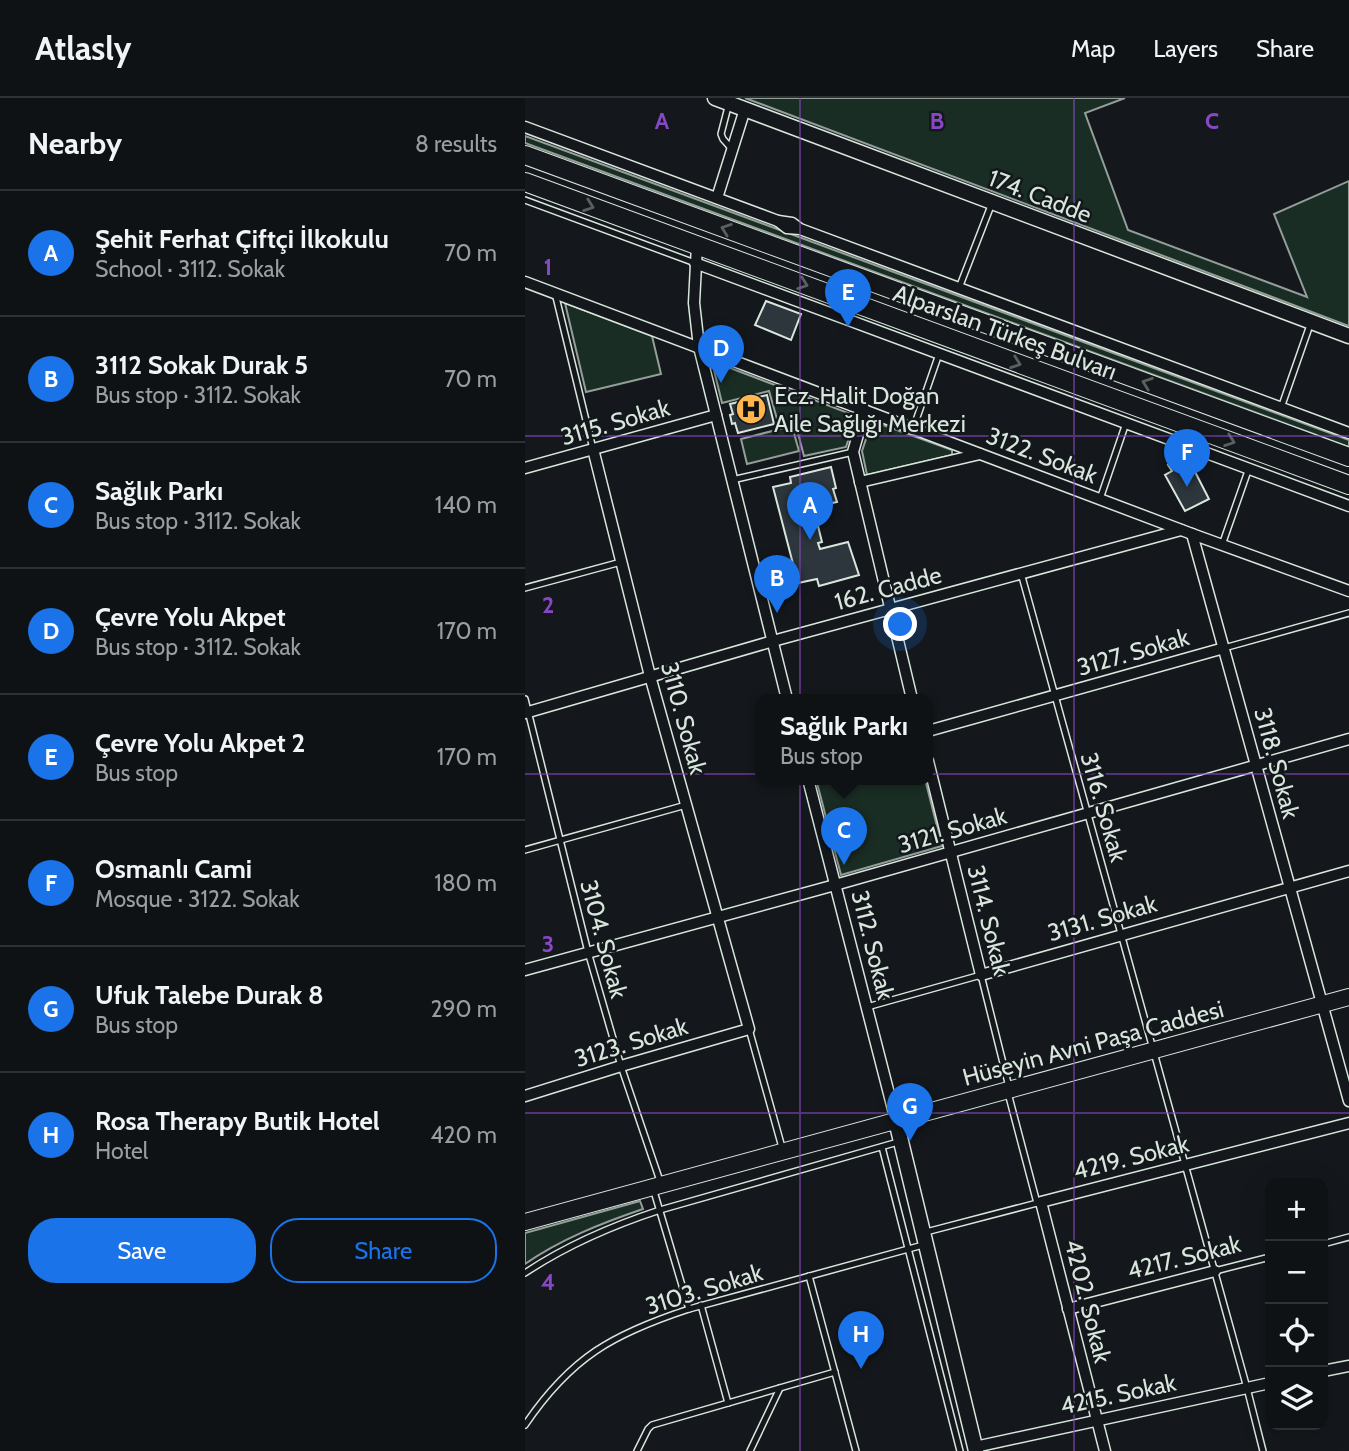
<!DOCTYPE html>
<html lang="en">
<head>
<meta charset="utf-8">
<style>
	:root { --surface:#0f1215; --page:#181b1e; --text:#f1f3f6; --muted:#9b9ea0; --line:#2f3234; --accent:#1a73e8 }
	body { margin:0; font-family:Cabin,sans-serif; background:var(--page); color:var(--text) }
	.controls { position:absolute; right:21px; bottom:21px; display:grid; overflow:hidden; border-radius:14px; box-shadow:0 7px 28px #0002 }
	.controls button { width:63px; height:63px; display:grid; place-items:center; padding:0; border:0; border-bottom:2px solid var(--line); background:var(--surface); color:var(--text); font:35px sans-serif }
	.you { position:absolute; left:376px; top:527px; width:24px; height:24px; margin:-18px; border:5px solid #fff; border-radius:50%; background:#1a73e8; box-shadow:0 0 0 10px #1a73e833 }
	.badge { display:grid; place-items:center; width:46px; height:46px; border-radius:50%; background:var(--accent); color:#fff; font-size:23px; font-weight:700 }
	.pin { position:absolute; translate:-50% -58px; filter:drop-shadow(0 2px 4px #0008) }
	.pin::after { content:''; position:absolute; top:37px; width:24px; height:21px; background:inherit; clip-path:polygon(0 0,100% 0,50% 100%) }
	.popup { position:absolute; left:230px; top:596px; width:178px; height:91px; box-sizing:border-box; display:grid; place-content:center; border-radius:14px; background:var(--surface); filter:drop-shadow(0 2px 5px #0005); font-size:23px; white-space:nowrap; color:var(--muted) }
	.popup b { font-size:26px; color:var(--text) }
	.popup::after { content:''; position:absolute; left:50%; top:100%; margin-left:-14px; border:14px solid transparent; border-top-color:var(--surface) }
	.list { margin:0; padding:0; list-style:none }
	h2 { display:flex; justify-content:space-between; align-items:center; height:91px; margin:0; padding:0 28px; font-size:30px }
	h2 small { font-size:23px; font-weight:400; color:var(--muted) }
	.list li { display:grid; grid-template-columns:46px 1fr auto; gap:21px; align-items:center; box-sizing:border-box; height:126px; padding:0 28px; border-top:2px solid var(--line) }
	.list b { display:block; font-size:26px; white-space:nowrap }
	.list p { margin:0; font-size:23px; white-space:nowrap; color:var(--muted) }
	.list em { font-size:23px; font-style:normal; color:var(--muted) }
	.actions { display:flex; gap:14px; padding:21px 28px }
	.actions a { flex:1; padding:16px 0; border:2px solid var(--accent); border-radius:28px; text-align:center; font-size:24px; color:var(--accent) }
	.actions .main { background:var(--accent); color:#fff }
	.icon { flex:none; width:38px; height:38px; fill:none; stroke:currentColor; stroke-width:2; stroke-linecap:round; stroke-linejoin:round }
	.map { position:relative; flex:none; width:824px; height:1353px; overflow:hidden }
	header { display:flex; align-items:center; gap:42px; box-sizing:border-box; height:98px; padding:0 35px; background:var(--surface); border-bottom:2px solid var(--line) }
	header strong { font-size:33px }
	nav { display:flex; gap:38px; margin-inline-start:auto; font-size:24px }
	main { display:flex }
	aside { flex:1; background:var(--surface) }
	.map>svg:first-child { display:block }
	.green { fill:#1a2d24; stroke:#939e99; stroke-width:2 }
	.building { fill:#2c363c; stroke:#d8e6dc; stroke-width:2 }
	.lines { fill:none; stroke-linecap:round; stroke-linejoin:round }
	.service-casing { stroke:#d8e6dc; stroke-width:8 }
	.minor-casing { stroke:#d8e6dc; stroke-width:13 }
	.tertiary-casing { stroke:#d8e6dc; stroke-width:17 }
	.secondary-casing { stroke:#d8e6dc; stroke-width:18 }
	.trunk-casing { stroke:#d8e6dc; stroke-width:20 }
	.service { stroke:#14181c; stroke-width:5 }
	.minor { stroke:#14181c; stroke-width:10 }
	.tertiary { stroke:#14181c; stroke-width:14 }
	.secondary { stroke:#14181c; stroke-width:16 }
	.trunk { stroke:#14181c; stroke-width:18 }
	.oneway { stroke:#59605f }
	.grid { fill:none; stroke:#8948c3; stroke-width:2; stroke-opacity:0.55 }
	.labels { text-anchor:middle; dominant-baseline:central; stroke-width:5; stroke-linejoin:round; paint-order:stroke }
	.street-label { font-size:24px; fill:#d8e6dc; stroke:#14181c }
	.poi-label { font-size:24px; fill:#d8e6dc; stroke:#14181c; text-anchor:start }
	.grid-label { font-size:23px; text-anchor:middle; font-weight:bold; fill:#8948c3; stroke:#14181c; stroke-width:5; stroke-linejoin:round; paint-order:stroke }
</style>
</head>
<body>
<header>
<strong>Atlasly</strong>
<nav><a>Map</a><a>Layers</a><a>Share</a></nav>
</header>
<main>
<aside>
<h2>Nearby<small>8 results</small></h2>
<ul class="list">
<li><span class="badge">A</span><div><b>Şehit Ferhat Çiftçi İlkokulu</b><p>School · 3112. Sokak</p></div><em>70 m</em></li>
<li><span class="badge">B</span><div><b>3112 Sokak Durak 5</b><p>Bus stop · 3112. Sokak</p></div><em>70 m</em></li>
<li><span class="badge">C</span><div><b>Sağlık Parkı</b><p>Bus stop · 3112. Sokak</p></div><em>140 m</em></li>
<li><span class="badge">D</span><div><b>Çevre Yolu Akpet</b><p>Bus stop · 3112. Sokak</p></div><em>170 m</em></li>
<li><span class="badge">E</span><div><b>Çevre Yolu Akpet 2</b><p>Bus stop</p></div><em>170 m</em></li>
<li><span class="badge">F</span><div><b>Osmanlı Cami</b><p>Mosque · 3122. Sokak</p></div><em>180 m</em></li>
<li><span class="badge">G</span><div><b>Ufuk Talebe Durak 8</b><p>Bus stop</p></div><em>290 m</em></li>
<li><span class="badge">H</span><div><b>Rosa Therapy Butik Hotel</b><p>Hotel</p></div><em>420 m</em></li>
</ul>
<div class="actions"><a class="main">Save</a><a>Share</a></div>
</aside>
<div class="map">
<svg width="824" height="1353" viewBox="0 0 824 1353">
	<rect width="100%" height="100%" fill="#14181c"/>
	<g class="green">
		<polygon points="220,0 600,0 560,15 603,132 782,199 749,116 824,83 824,228"/>
		<polygon points="0,38 824,342 824,349 0,45"/>
		<polygon points="40,205 127,238 136,276 61,294"/>
		<polygon points="192,265 331,318 321,349 279,358 270,324 254,328 244,293 197,305 188,268"/>
		<polygon points="347,323 427,352 427,357 342,377 337,353"/>
		<polygon points="267,328 274,353 222,366 216,341"/>
		<polygon points="291,681 400,681 417,748 316,777"/>
		<path d="M 115,1103 L 118,1111 C 77,1125 36,1141 0,1166 L 0,1135 Z"/>
	</g>
	<g class="building">
		<polygon points="241,203 276,216 266,242 230,227"/>
		<polygon points="242,297 249,326 213,335 210,325 207,326 205,317 208,316 205,306"/>
		<polygon points="655,361 658,368 665,364 684,401 660,413 640,377 647,373 643,367"/>
		<polygon points="306,369 311,390 308,391 312,404 284,410 286,417 290,416 297,444 293,445 295,451 323,444 334,477 294,488 292,481 273,485 248,389 266,385 265,379"/>
	</g>
	<g class="lines">
		<g class="service-casing">
			<g id="service">
				<polyline points="204,5 196,36 198,41 206,50"/>
				<polyline points="0,102 170,165"/>
				<polyline points="434,190 467,105"/>
				<polyline points="30,195 68,351"/>
				<polyline points="756,310 786,224"/>
				<polyline points="388,331 414,256"/>
				<polyline points="207,382 328,354"/>
				<polyline points="575,401 601,325"/>
				<polyline points="697,447 724,370"/>
				<polyline points="496,475 722,1290 738,1353"/>
				<polyline points="0,490 96,464"/>
				<polyline points="699,550 824,515"/>
				<polyline points="0,601 63,854 96,968 135,1083"/>
				<polyline points="0,752 161,707"/>
				<polyline points="342,909 456,877 484,989"/>
				<polyline points="224,931 258,1053"/>
				<polyline points="483,995 512,1105"/>
				<polyline points="357,1049 435,1353"/>
				<polyline points="128,1090 164,1211"/>
				<polyline points="401,1134 516,1104"/>
				<polyline points="798,1146 824,1139"/>
				<polyline points="690,1173 745,1159"/>
				<path d="M 0,1175 C 42,1147 86,1128 135,1112 L 373,1044"/>
				<polyline points="284,1178 331,1353"/>
				<polyline points="176,1207 203,1305"/>
				<path d="M 0,1327 C 46,1259 88,1236 164,1211 L 398,1147"/>
				<polyline points="112,1353 123,1331 127,1327 310,1274"/>
				<polyline points="225,1353 255,1290"/>
			</g>
		</g>
		<g class="minor-casing">
			<g id="minor">
				<polyline points="0,29 253,123"/>
				<polyline points="192,100 220,11"/>
				<polyline points="275,131 262,130 253,123 267,125 275,131 824,335"/>
				<polyline points="172,147 169,205 174,249 262,601"/>
				<polyline points="170,165 824,408"/>
				<polyline points="0,184 667,436 824,493"/>
				<polyline points="340,312 328,354 387,601"/>
				<polyline points="0,370 191,317"/>
				<polyline points="335,384 455,356"/>
				<polyline points="667,436 824,1003"/>
				<polyline points="0,615 248,543 656,432"/>
				<polyline points="403,633 699,550"/>
				<polyline points="403,663 456,877 824,773"/>
				<polyline points="283,681 371,1023"/>
				<polyline points="0,872 310,787 824,641"/>
				<polyline points="0,998 96,968 224,931 125,578 68,351"/>
				<polyline points="543,1211 690,1173"/>
				<polyline points="798,1273 824,1268"/>
				<polyline points="450,1349 745,1285"/>
				<polyline points="580,1353 516,1104 824,1025"/>
			</g>
		</g>
		<g class="tertiary-casing">
			<g id="tertiary">
				<polyline points="190,0 824,238"/>
				<polyline points="371,1023 451,1353"/>
			</g>
		</g>
		<g class="secondary-casing">
			<polyline id="secondary" points="0,1124 824,899"/>
		</g>
		<g class="trunk-casing">
			<g id="trunk">
				<polyline points="0,57 824,359"/>
				<polyline points="0,84 824,387"/>
			</g>
		</g>
		<use href="#service" class="service"/>
		<use href="#minor" class="minor"/>
		<use href="#tertiary" class="tertiary"/>
		<use href="#secondary" class="secondary"/>
		<use href="#trunk" class="trunk"/>
	</g>
	<defs><path id="oneway-chevron" d="M-2-3.5L2.5 0L-2 3.5" fill="none" stroke-width="1.6" stroke-linecap="round" stroke-linejoin="round" transform="scale(1.75)"/></defs>
	<g class="oneway">
		<use href="#oneway-chevron" transform="translate(64 108) rotate(20)"/>
		<use href="#oneway-chevron" transform="translate(201 131) rotate(-160)"/>
		<use href="#oneway-chevron" transform="translate(278 186) rotate(20)"/>
		<use href="#oneway-chevron" transform="translate(491 265) rotate(20)"/>
		<use href="#oneway-chevron" transform="translate(622 285) rotate(-160)"/>
		<use href="#oneway-chevron" transform="translate(705 343) rotate(20)"/>
	</g>
	<path class="grid" d="M 275,0 L 275,1353M 549,0 L 549,1353M 0,338 L 824,338M 0,676 L 824,676M 0,1015 L 824,1015"/>
	<defs>
		<g id="hospital-disc" transform="scale(1.575)"><circle r="9.5" fill="#ffb74d" stroke="#14181c"/><path d="M-5-5h3v3.5h4V-5h3V5h-3V1.5h-4V5h-3Z" fill="#111"/></g>
	</defs>
	<g fill-rule="evenodd">
		<use href="#hospital-disc" x="226" y="311"/>
	</g>
	<g class="labels">
		<g class="street-label">
			<text transform="translate(515 98) rotate(21)">174. Cadde</text>
			<text transform="translate(480 234) rotate(20)">Alparslan Türkeş Bulvarı</text>
			<text transform="translate(90 324) rotate(-16)">3115. Sokak</text>
			<text transform="translate(517 357) rotate(21)">3122. Sokak</text>
			<text transform="translate(363 490) rotate(-15)">162. Cadde</text>
			<text transform="translate(608 554) rotate(-16)">3127. Sokak</text>
			<text transform="translate(159 620) rotate(75)">3110. Sokak</text>
			<text transform="translate(752 665) rotate(75)">3118. Sokak</text>
			<text transform="translate(579 709) rotate(74)">3116. Sokak</text>
			<text transform="translate(427 732) rotate(-16)">3121. Sokak</text>
			<text transform="translate(577 820) rotate(-16)">3131. Sokak</text>
			<text transform="translate(464 822) rotate(76)">3114. Sokak</text>
			<text transform="translate(79 841) rotate(75)">3104. Sokak</text>
			<text transform="translate(348 847) rotate(76)">3112. Sokak</text>
			<text transform="translate(106 944) rotate(-17)">3123. Sokak</text>
			<text transform="translate(568 945) rotate(-15)">Hüseyin Avni Paşa Caddesi</text>
			<text transform="translate(606 1059) rotate(-14)">4219. Sokak</text>
			<text transform="translate(659 1159) rotate(-14)">4217. Sokak</text>
			<text transform="translate(179 1191) rotate(-17)">3103. Sokak</text>
			<text transform="translate(563 1203) rotate(76)">4202. Sokak</text>
			<text transform="translate(593 1296) rotate(-12)">4215. Sokak</text>
		</g>
		<g class="poi-label">
			<text x="249" y="297">Ecz. Halit Doğan<tspan x="249" dy="28">Aile Sağlığı Merkezi</tspan></text>
		</g>
	</g>
	<g class="grid-label">
		<text x="137" y="31">A</text>
		<text x="412" y="31">B</text>
		<text x="687" y="31">C</text>
		<text x="23" y="177">1</text>
		<text x="23" y="515">2</text>
		<text x="23" y="854">3</text>
		<text x="23" y="1192">4</text>
	</g>
</svg>
<div class="controls">
<button>+</button>
<button>−</button>
<button><svg class="icon" aria-label="locate" viewBox="0 0 24 24"><circle cx="12" cy="12" r="6"/><path d="M12 2v4M12 18v4M2 12h4M18 12h4"/></svg></button>
<button><svg class="icon" aria-label="layers" viewBox="0 0 24 24"><path d="M12 4l9 5-9 5-9-5zM3 14l9 5 9-5"/></svg></button>
</div>
<div class="you"></div>
<div class="pin badge" style="left:285px;top:442px">A</div>
<div class="pin badge" style="left:252px;top:515px">B</div>
<div class="pin badge" style="left:319px;top:767px">C</div>
<div class="popup"><b>Sağlık Parkı</b>Bus stop</div>
<div class="pin badge" style="left:196px;top:285px">D</div>
<div class="pin badge" style="left:323px;top:229px">E</div>
<div class="pin badge" style="left:662px;top:389px">F</div>
<div class="pin badge" style="left:385px;top:1043px">G</div>
<div class="pin badge" style="left:336px;top:1271px">H</div>
</div>
</main>
</body>
</html>
